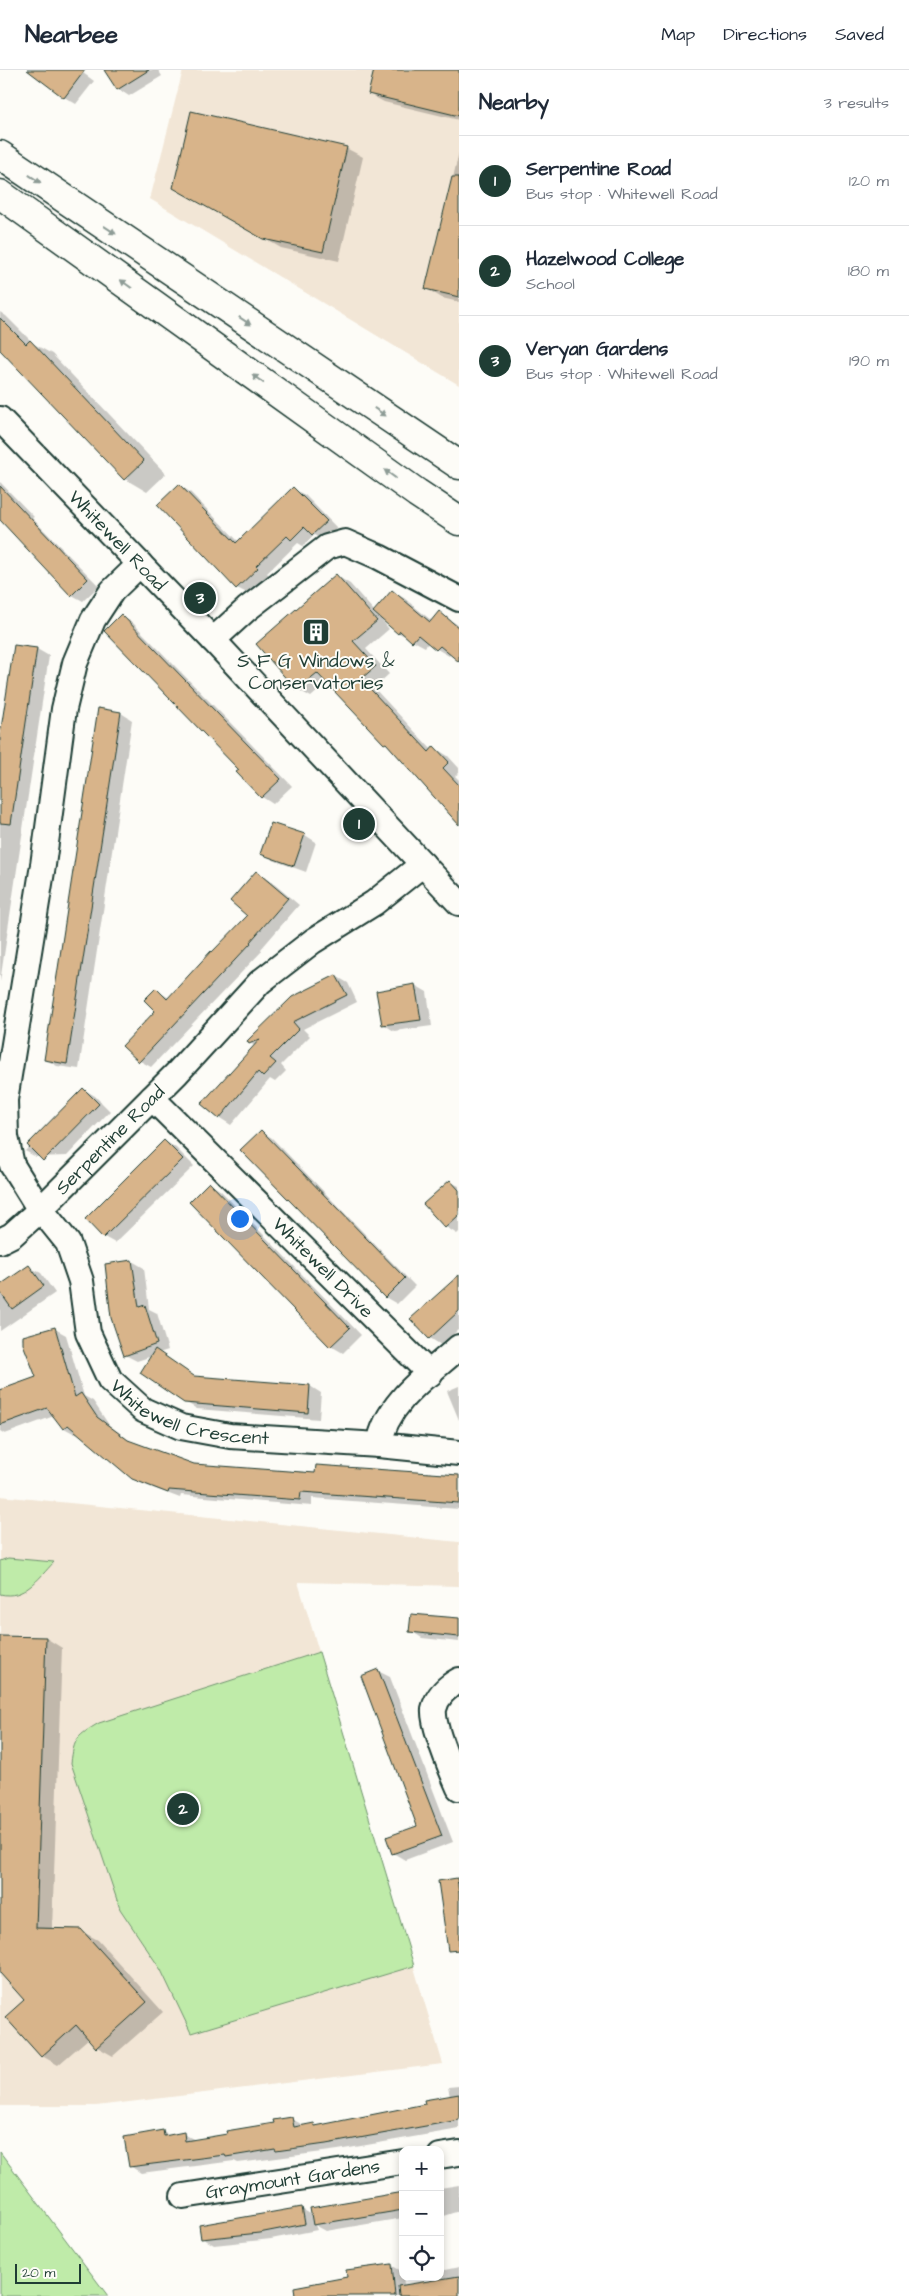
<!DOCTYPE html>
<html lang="en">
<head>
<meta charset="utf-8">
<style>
	:root { --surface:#fff; --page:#f2f2f3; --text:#1f2937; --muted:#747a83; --line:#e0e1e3; --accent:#1f3d34 }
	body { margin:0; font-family:"Architects Daughter",sans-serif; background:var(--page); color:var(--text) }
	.controls { position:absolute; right:15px; bottom:15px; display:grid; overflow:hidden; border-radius:10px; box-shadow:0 2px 8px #0003 }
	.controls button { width:45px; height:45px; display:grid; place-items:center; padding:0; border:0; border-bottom:1px solid var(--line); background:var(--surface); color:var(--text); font:25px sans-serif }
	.scale { position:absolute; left:15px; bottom:12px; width:66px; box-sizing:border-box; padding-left:5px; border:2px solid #1f3d34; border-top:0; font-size:14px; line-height:18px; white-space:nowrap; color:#1f3d34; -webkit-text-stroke:4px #fdfcf7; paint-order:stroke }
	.you { position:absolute; left:239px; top:1148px; width:18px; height:18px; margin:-12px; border:4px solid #fff; border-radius:50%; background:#1a73e8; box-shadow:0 0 0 8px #1a73e833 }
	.badge { display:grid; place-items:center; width:32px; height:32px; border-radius:50%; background:var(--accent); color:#fff; font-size:16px; font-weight:700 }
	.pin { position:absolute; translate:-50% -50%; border:2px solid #fff; box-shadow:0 1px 5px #0006 }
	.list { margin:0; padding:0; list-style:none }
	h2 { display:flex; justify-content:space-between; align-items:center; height:65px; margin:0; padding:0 20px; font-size:21px }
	h2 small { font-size:16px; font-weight:400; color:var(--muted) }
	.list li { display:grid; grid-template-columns:32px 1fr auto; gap:15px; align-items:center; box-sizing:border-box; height:90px; padding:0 20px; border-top:1px solid var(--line) }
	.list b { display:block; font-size:19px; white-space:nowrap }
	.list p { margin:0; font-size:16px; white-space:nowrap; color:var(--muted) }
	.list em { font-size:16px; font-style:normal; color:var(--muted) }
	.icon { flex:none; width:28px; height:28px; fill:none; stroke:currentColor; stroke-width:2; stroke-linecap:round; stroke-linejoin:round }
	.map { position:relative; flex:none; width:459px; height:2226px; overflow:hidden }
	header { display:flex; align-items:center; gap:30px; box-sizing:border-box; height:70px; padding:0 25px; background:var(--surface); border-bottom:1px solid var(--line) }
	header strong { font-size:24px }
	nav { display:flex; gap:28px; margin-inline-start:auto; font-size:18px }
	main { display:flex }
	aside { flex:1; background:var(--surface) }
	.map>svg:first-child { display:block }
	.built { fill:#f2e6d6 }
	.green { fill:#bfeba9; stroke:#6f946e }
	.shadow { fill:#0003 }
	.building { fill:#d8b48a; stroke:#1f3d34 }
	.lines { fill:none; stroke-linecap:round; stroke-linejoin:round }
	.minor-casing { stroke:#1f3d34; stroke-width:28 }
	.highway-casing { stroke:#1f3d34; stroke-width:31 }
	.minor { stroke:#fdfcf7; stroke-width:24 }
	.highway { stroke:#fdfcf7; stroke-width:28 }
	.oneway { fill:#8e9c96 }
	.labels { text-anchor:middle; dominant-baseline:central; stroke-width:4; stroke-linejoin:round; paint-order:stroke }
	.street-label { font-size:19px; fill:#1f3d34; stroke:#fdfcf7 }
	.poi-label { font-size:19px; fill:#1f3d34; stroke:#fdfcf7 }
</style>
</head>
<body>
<header>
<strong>Nearbee</strong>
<nav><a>Map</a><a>Directions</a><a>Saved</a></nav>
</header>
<main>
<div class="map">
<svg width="459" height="2226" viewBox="0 0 459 2226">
	<rect width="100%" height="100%" fill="#fdfcf7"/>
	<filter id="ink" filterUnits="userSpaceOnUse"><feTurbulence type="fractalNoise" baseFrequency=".02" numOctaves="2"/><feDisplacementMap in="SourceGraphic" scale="10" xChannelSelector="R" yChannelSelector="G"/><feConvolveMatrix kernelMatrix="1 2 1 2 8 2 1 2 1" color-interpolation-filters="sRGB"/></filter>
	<g filter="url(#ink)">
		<g class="built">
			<polygon points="183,0 459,0 459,315 150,129"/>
			<polygon points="0,1426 459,1472 459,1516 298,1512 443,1994 96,2036 0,2036"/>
		</g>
		<g class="green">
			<path d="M 8,1488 L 54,1492 C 38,1509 24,1530 0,1524 L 0,1491 Z"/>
			<path d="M 319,1582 L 414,1896 L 191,1963 L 161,1900 L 120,1839 L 71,1693 C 74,1668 77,1666 99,1653 Z"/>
			<polygon points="0,2082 108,2226 0,2226"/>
		</g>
		<g class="shadow">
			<polygon points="37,0 79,0 94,11 76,34 64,27"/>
			<polygon points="106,0 158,0 162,6 129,26 118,19"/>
			<polygon points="375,0 459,0 459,50 384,32 369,24"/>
			<polygon points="346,78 363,87 339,191 281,178 175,118"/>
			<polygon points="459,82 459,232 442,228 427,219"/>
			<polygon points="0,242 6,246 34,274 52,284 166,404 147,422 125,409 0,278"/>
			<polygon points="0,412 34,447 32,448 99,516 83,531 72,525 0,449"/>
			<polygon points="179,415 190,422 239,472 293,419 305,425 337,458 325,471 314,465 303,476 298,473 267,503 269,505 249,524 237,518"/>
			<polygon points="337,506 350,514 375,542 392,522 404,528 432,551 439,542 459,556 459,590 451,583 449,586 437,579 429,572 425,577 410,569 399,563 380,546 379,547 389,559 366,579 389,604 374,618 432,680 435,678 448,686 459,698 459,703 455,706 459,710 459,751 328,612 311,627 297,619 258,574"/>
			<polygon points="121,546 132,552 292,716 273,734 262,727 238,702 241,700"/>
			<polygon points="15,576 37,579 49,586 0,912 0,681"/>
			<polygon points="121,643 132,650 79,999 57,996 45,989"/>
			<polygon points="272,754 305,765 316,772 306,802 273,790 261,783"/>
			<polygon points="256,802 268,809 299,835 261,879 262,881 151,997 140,991 157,941 156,920 169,928 249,846"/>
			<polygon points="336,906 348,913 357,932 303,959 310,966 281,995 286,1001 275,1012 270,1009 231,1055 220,1048 255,976 250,973"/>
			<polygon points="415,915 427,922 432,956 394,961 383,954"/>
			<polygon points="83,1019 95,1026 110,1041 67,1086 36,1087 25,1081 62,1043 60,1041"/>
			<polygon points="261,1061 272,1068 415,1216 397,1234 385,1227"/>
			<polygon points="165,1071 176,1078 194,1096 115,1173 104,1167"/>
			<polygon points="450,1112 459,1116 459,1162 457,1164 446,1157"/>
			<polygon points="210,1114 221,1121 361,1265 343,1283 331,1276 191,1132"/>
			<polygon points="132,1191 144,1198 149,1239 157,1243 168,1280 159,1283 196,1308 310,1316 321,1323 319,1349 197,1339 185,1332 152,1286 137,1291 125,1285"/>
			<polygon points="29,1197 41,1203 55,1223 0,1261 0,1217"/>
			<polygon points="459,1206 459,1259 441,1275 430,1268 412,1249"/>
			<polygon points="55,1259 66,1265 84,1326 93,1331 109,1355 133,1373 194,1395 316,1405 317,1397 459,1407 459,1439 312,1428 312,1436 181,1425 180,1428 145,1415 132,1408 79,1362 75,1364 64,1358 54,1346 5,1364 0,1361 0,1321 37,1308 22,1268"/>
			<polygon points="459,1316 459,1350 447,1321"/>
			<polygon points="412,1545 459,1550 459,1572 422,1568 411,1561"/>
			<polygon points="0,1567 46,1568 62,1578 52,1860 81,1861 98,1870 163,1942 113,1986 97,1977 89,1968 58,1995 42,1986 26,1930 0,1901"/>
			<polygon points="378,1601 390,1607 453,1772 405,1790 393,1783 418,1756"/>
			<polygon points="459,2016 459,2059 338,2080 238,2093 234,2091 141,2103 130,2096 163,2062 170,2066 184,2064 195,2070 228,2065 292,2049 303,2055 314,2054 318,2057 426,2035 450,2027 448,2017"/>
			<polygon points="459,2115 459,2141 440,2147 440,2118"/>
			<polygon points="403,2124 403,2148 326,2161 315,2155 317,2160 271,2169 214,2175 202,2168 302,2139 312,2145"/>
			<polygon points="391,2195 403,2202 404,2216 447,2209 440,2207 440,2201 459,2197 459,2226 303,2226 349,2208"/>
		</g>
		<g class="building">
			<polygon points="27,0 85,0 64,28"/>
			<polygon points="104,0 149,0 117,20"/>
			<polygon points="374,0 459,0 459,46 368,24"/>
			<polygon points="191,41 347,77 323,182 263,169 173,118"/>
			<polygon points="452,107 459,107 459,227 425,219"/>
			<polygon points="0,248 26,274 30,270 144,391 124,410 0,280"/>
			<polygon points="179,414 236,473 293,417 327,451 312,465 304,457 291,470 287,466 256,496 258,498 236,519 157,435"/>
			<polygon points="0,416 88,509 71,526 0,450"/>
			<polygon points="336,504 377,551 353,571 376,596 361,609 429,682 434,676 449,692 443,698 459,715 459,755 386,673 384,674 317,603 296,620 256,574"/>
			<polygon points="392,520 430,552 439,541 459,558 459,592 440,576 436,580 418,565 412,572 400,561 398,564 373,542"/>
			<polygon points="121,544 281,709 261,728 236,702 239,700 104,561"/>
			<polygon points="14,575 37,578 11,754 0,753 0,665"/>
			<polygon points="98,638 121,642 67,994 44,990"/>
			<polygon points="271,753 305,764 294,796 260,784"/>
			<polygon points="256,801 288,828 250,872 251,873 139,992 122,976 155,941 144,930 156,918 167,929 211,881 212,882 247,846 230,831"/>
			<polygon points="336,905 347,925 293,952 299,959 270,988 276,993 263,1007 258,1002 219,1049 201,1034 260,969 249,974 247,971 292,927"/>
			<polygon points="415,914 421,950 382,955 376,921"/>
			<polygon points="83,1018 99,1034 43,1091 27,1075"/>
			<polygon points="261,1060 405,1208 385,1228 240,1080"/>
			<polygon points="164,1070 183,1089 103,1168 85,1149"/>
			<polygon points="450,1110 459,1120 459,1145 445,1158 423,1134"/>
			<polygon points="209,1112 350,1258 330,1277 189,1132"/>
			<polygon points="132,1190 139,1237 145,1235 157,1274 124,1286 111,1248 105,1194"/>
			<polygon points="29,1195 44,1216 12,1239 0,1222 0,1215"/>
			<polygon points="459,1205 459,1241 429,1269 410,1249"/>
			<polygon points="55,1257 75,1327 81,1323 97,1347 128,1370 194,1394 315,1403 316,1395 459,1405 459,1433 301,1422 300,1430 169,1420 168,1423 132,1409 68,1355 63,1359 47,1338 0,1355 0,1320 36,1307 23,1274 23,1266"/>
			<polygon points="155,1279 194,1306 310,1315 308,1343 184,1333 140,1303"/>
			<polygon points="411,1544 459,1548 459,1567 409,1562"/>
			<polygon points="0,1566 46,1567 36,1858 81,1859 147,1932 96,1978 76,1955 41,1987 5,1947 24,1930 0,1903"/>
			<polygon points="378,1599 442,1766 392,1784 386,1767 417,1756 361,1606"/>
			<polygon points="457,1808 459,1824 459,1880 448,1881 438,1811"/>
			<polygon points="459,2024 459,2050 326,2074 276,2081 275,2079 226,2087 225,2085 129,2097 124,2067 163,2060 164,2066 184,2062 185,2071 227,2064 226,2061 274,2053 273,2050 292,2047 294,2057 314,2053 315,2056 425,2034 424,2030"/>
			<polygon points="403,2122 403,2140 313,2155 310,2138"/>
			<polygon points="302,2137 305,2154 259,2163 201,2169 199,2155"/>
			<polygon points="392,2194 395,2226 295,2226 294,2217 347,2207 346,2200"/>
			<polygon points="459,2206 459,2226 399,2226 398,2216"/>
		</g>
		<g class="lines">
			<g class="minor-casing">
				<g id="minor">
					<path id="s1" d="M 0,349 L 213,570 L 459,833"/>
					<path id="s2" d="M 140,494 L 112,521 L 93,550 L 75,593 L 64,639 L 43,795 L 5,1030 L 6,1067 L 12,1095 L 35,1132 L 68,1173 L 81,1211 L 88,1263 L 110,1310 L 143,1340 L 181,1357 L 230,1366 L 379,1375 L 459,1383"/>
					<polyline points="213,570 247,539 327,477 345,472 379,487 459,529"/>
					<path id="s3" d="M 152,1028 L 430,1304"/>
					<path id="s4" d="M 0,1171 L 12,1165 L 41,1139 L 177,1003 L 260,912 L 313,871 L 374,833 L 423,794"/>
					<path d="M 379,1375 C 386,1332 428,1305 459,1277"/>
					<path d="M 459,1610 C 448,1616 437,1626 434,1639 C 432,1656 452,1702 459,1718"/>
					<polyline points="440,2086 459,2083"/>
					<path id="s5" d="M 183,2126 L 403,2092"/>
				</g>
			</g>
			<g class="highway-casing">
				<g id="highway">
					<polyline points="0,85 459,395"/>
					<polyline points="0,124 417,423 459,451"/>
				</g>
			</g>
			<use href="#minor" class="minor"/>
			<use href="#highway" class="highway"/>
		</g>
		<defs><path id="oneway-solid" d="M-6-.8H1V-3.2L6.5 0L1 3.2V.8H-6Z" transform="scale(1.25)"/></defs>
		<g class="oneway">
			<use href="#oneway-solid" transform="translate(35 109) rotate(34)"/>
			<use href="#oneway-solid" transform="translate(110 160) rotate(34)"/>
			<use href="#oneway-solid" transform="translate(126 214) rotate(-144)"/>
			<use href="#oneway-solid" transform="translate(245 251) rotate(34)"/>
			<use href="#oneway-solid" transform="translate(258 309) rotate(-144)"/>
			<use href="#oneway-solid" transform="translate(380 342) rotate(34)"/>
			<use href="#oneway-solid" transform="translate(390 404) rotate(-144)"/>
		</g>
	</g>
	<defs>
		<g id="building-square" transform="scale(1.4375)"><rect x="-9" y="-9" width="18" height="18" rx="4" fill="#1f3d34" stroke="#fdfcf7"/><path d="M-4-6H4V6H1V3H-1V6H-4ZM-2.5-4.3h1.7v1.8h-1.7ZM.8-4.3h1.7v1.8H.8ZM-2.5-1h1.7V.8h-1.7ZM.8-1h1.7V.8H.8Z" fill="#fff"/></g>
	</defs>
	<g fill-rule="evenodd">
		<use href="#building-square" x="316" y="562"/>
	</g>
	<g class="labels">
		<g class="street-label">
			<text stroke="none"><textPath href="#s1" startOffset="169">Whitewell Road</textPath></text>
			<text stroke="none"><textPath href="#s4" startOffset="150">Serpentine Road</textPath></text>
			<text stroke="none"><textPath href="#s3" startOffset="241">Whitewell Drive</textPath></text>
			<text stroke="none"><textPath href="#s2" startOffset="959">Whitewell Crescent</textPath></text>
			<text stroke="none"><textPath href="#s5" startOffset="111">Graymount Gardens</textPath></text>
		</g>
		<g class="poi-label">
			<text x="316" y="591">S F G Windows &amp;<tspan x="316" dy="22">Conservatories</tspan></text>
		</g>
	</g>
</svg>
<div class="controls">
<button>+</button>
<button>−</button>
<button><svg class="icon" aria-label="locate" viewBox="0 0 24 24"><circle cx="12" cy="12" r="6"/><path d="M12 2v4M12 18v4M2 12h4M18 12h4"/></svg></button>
</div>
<div class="scale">20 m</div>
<div class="you"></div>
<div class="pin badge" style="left:359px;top:754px">1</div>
<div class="pin badge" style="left:183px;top:1739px">2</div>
<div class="pin badge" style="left:200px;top:528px">3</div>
</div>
<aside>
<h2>Nearby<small>3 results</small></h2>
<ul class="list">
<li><span class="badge">1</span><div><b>Serpentine Road</b><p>Bus stop · Whitewell Road</p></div><em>120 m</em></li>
<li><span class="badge">2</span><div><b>Hazelwood College</b><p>School</p></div><em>180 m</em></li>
<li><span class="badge">3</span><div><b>Veryan Gardens</b><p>Bus stop · Whitewell Road</p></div><em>190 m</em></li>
</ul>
</aside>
</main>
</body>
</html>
